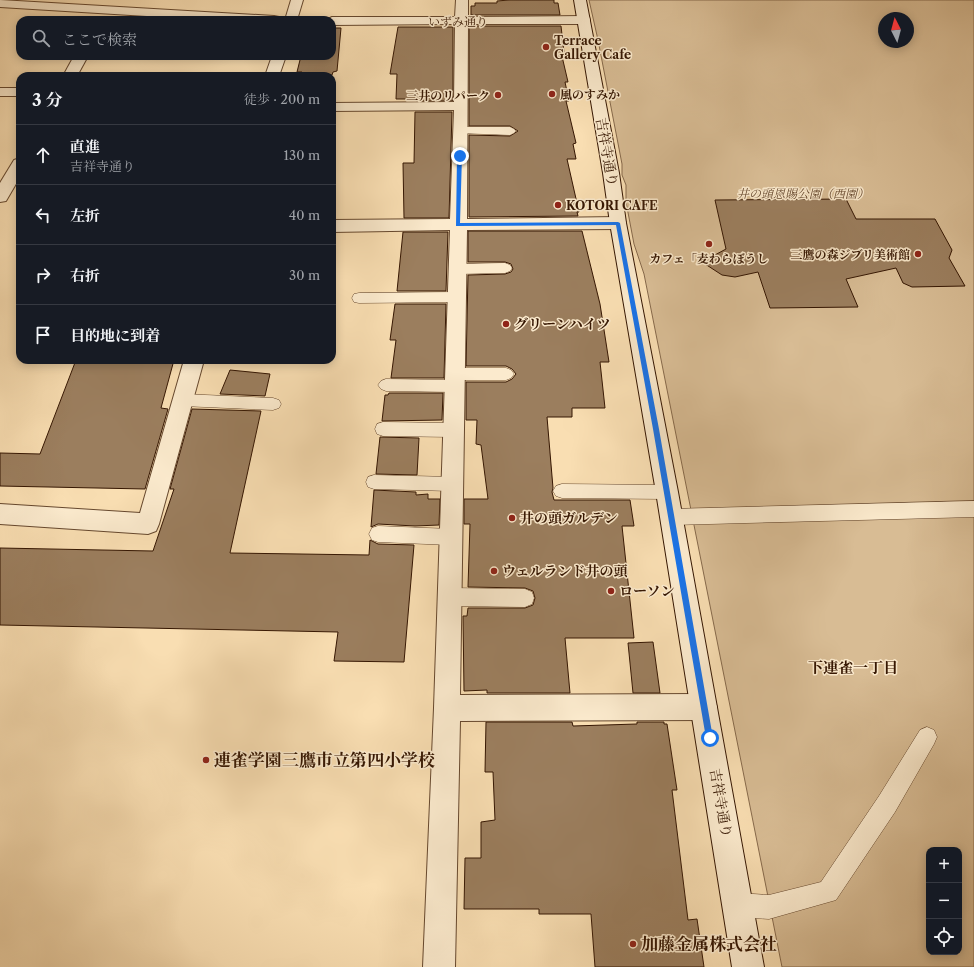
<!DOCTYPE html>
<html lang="ja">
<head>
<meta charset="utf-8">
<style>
	:root { --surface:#171b24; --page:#242831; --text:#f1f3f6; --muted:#9ea1a6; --line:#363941 }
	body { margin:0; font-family:"Libre Caslon Text","Noto Serif JP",serif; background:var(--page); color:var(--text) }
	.controls { position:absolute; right:12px; bottom:12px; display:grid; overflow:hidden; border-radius:8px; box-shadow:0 2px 10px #0003 }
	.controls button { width:36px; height:36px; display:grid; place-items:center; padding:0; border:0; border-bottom:1px solid var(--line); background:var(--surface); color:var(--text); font:20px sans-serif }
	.compass { position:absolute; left:878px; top:12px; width:36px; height:36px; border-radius:50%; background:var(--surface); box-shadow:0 2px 10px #0003; rotate:354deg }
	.stop { position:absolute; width:12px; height:12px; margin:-9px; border:3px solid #1a73e8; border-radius:50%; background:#fff }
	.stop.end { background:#1a73e8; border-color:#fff; box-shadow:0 1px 4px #0008 }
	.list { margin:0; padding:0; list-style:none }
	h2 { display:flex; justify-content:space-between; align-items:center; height:52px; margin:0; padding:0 16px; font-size:17px }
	h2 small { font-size:13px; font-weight:400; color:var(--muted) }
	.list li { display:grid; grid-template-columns:26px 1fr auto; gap:12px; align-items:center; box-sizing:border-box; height:60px; padding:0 16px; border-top:1px solid var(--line) }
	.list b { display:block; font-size:15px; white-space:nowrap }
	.list p { margin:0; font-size:13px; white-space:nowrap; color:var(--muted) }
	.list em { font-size:13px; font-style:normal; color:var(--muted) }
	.icon { flex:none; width:22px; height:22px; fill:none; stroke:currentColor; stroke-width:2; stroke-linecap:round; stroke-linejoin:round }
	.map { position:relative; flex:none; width:974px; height:967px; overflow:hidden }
	.search { position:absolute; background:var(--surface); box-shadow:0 2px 10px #0003; left:16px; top:16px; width:320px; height:44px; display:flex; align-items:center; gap:10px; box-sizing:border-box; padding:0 14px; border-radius:12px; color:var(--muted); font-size:15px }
	.panel { position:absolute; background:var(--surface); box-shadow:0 2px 10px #0003; left:16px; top:72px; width:320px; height:292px; border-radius:12px }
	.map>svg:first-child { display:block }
	.green { fill:#d8bc94; stroke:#86694b; fill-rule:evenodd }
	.building { fill:#9b7e5e; stroke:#351602 }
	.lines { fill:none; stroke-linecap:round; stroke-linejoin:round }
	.lane-casing { stroke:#66482e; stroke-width:1 }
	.street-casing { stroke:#66482e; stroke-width:2 }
	.secondary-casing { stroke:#351602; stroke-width:2 }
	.lane { fill:#fbeacd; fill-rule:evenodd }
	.street { fill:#fbeacd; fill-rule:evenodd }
	.secondary { fill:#fbeacd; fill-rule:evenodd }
	.route { fill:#1a73e8 }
	.poi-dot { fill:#8f2418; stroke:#fbeacd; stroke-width:1.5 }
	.labels { text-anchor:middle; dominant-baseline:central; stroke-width:3; stroke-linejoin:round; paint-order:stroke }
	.far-street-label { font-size:12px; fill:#351602; stroke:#fbeacd }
	.far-poi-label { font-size:12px; font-weight:bold; fill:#351602; stroke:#fbeacd; text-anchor:start }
	.far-park-label { font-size:12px; font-style:italic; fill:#66482e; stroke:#fbeacd }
	.street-label { font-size:14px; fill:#351602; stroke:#fbeacd }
	.poi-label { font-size:14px; font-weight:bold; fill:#351602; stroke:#fbeacd; text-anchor:start }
	.neighbourhood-label { font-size:15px; font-weight:bold; fill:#351602; stroke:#fbeacd }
	.near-poi-label { font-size:17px; font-weight:bold; fill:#351602; stroke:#fbeacd; text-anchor:start }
</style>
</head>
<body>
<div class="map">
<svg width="974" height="967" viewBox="0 0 974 967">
	<rect width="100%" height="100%" fill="#f9deb2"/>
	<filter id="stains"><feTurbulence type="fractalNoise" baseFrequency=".005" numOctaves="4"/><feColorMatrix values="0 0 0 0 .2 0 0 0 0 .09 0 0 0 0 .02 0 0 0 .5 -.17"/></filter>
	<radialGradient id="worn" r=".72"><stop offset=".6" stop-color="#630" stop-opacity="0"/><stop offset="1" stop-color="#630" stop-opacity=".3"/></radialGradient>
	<path class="green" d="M 589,0 L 974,0 L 974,967 L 782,967 L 644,274 L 634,244 L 626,202 L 626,185 L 622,175 L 622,164 L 598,40 ZM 884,18 L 908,18 L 908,42 L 884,42 ZM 929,850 L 959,850 L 959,952 L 929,952 Z"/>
	<g class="building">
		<polygon points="509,0 554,0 554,3 558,3 560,15 471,15 471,6 475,6 475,3 497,3 497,1"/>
		<polygon points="472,26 561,26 564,52 561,52 568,82 565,82 569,101 566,101 576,143 573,144 576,159 567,159 579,212 577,212 578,216 469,217 469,135 510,136 518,131 510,126 469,126 469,27 472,27"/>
		<polygon points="398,27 453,27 453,101 416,101 416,99 396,99 397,74 390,74"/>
		<polygon points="332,28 341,28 337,71 333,72 332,75 302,76 302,72 297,72 301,56 332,56"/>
		<polygon points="415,112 452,112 449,218 404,218 403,163 414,163"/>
		<polygon points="846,199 856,219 935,219 952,250 949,258 965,286 912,287 903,283 896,268 846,279 858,307 770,308 758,272 735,277 722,275 702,262 726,249 715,200"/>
		<polygon points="468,231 582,231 600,304 609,362 600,362 605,408 572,408 572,417 547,417 553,488 552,492 554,500 630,500 634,526 622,526 634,638 565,638 570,693 487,693 487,690 464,691 463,616 467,616 468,608 525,608 533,605 535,598 533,591 525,588 468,587 470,524 464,524 464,499 488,499 481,445 476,444 477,420 466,420 466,382 506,382 512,379 516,374 512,369 506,366 466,366 468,275 505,274 511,272 513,269 511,264 505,262 468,262"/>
		<polygon points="403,232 448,232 446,291 397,291"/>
		<polygon points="395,304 446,304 444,378 391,378 396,340 390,340"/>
		<polygon points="76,360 174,360 161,408 168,409 145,489 0,486 0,453 40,454"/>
		<polygon points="230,370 270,374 265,396 220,394"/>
		<polygon points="389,393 443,393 442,420 382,421 385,395 388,395"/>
		<polygon points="192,409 261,411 230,553 369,555 370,540 378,544 414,545 404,662 334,661 338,632 0,625 0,548 153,551 174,489 170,489"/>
		<polygon points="380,437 419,438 417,475 376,474"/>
		<polygon points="374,490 416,492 416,495 428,494 428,499 440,499 439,525 415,526 378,524 371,527"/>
		<polygon points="653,642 660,693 633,693 628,643"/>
		<polygon points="486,722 572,722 573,726 637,724 637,722 664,722 664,724 667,724 677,790 672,790 688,920 697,919 704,967 595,967 591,914 539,914 539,909 464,909 465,858 481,858 481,822 495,820 493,772 485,772"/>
	</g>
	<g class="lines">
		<g class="lane-casing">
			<g id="lane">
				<polygon points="461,127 510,127 514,129 516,131 514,133 510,135 457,133 455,131 457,129"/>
				<polygon points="505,263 510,265 512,268 510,271 505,273 457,274 452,272 450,269 452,266 457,264"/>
				<polygon points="456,292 461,293 463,297 461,301 456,302 359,303 354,302 352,298 354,294 359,293"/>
				<polygon points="455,368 506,368 511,370 514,374 511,378 506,380 455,380 450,378 447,374 450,370"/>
				<polygon points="386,379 454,380 459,382 462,386 459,390 454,392 386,391 381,389 378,385 381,381"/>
				<polygon points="182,394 273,398 279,400 281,404 279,408 273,410 182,406 176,404 174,400 176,396"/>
				<polygon points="383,422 453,423 459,425 461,430 459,435 453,437 383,436 377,434 375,429 377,424"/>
				<polygon points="374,475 452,477 458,479 461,484 458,489 452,491 374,489 368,487 366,482 368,477"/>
				<polygon points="562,484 667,485 673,487 676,492 673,497 667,499 562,498 556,496 553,491 556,486"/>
				<polygon points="974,501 974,517 672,525 666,523 663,517 666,511 672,509"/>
				<polygon points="378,526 451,529 457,531 460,537 457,543 451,545 378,542 372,540 369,534 372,528"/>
				<polygon points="449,588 525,589 532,592 534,598 532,604 525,607 449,606 442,603 440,597 442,591"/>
				<polygon points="927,727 934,730 937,737 934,744 895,812 836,900 769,919 738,917 730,913 726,905 730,897 738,893 769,895 821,882 879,796 920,730"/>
			</g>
		</g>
		<g class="street-casing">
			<g id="street">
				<polygon points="0,0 274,16 279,17 280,20 212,20 0,7"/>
				<polygon points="291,0 303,0 297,20 285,20"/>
				<polygon points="456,0 468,0 468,17 584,16 589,17 590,20 589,23 584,24 468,24 467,219 618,217 624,219 626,223 624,227 618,229 467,230 460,695 704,694 713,698 717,707 713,716 704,720 460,721 455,967 423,967 434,708 450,230 332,232 332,220 450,219 454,110 332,111 332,103 454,102 455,24 332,25 332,20 326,20 332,17 455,17"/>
				<polygon points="74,56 88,56 77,76 63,76"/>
				<polygon points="272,56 286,56 279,76 265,76"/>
				<rect x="0" y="88" width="20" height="8"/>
				<polygon points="20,158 20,177 6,201 0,202 0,183 14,160"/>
				<polygon points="184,360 204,360 159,524 156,531 148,534 0,524 0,504 140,513"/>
			</g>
		</g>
		<g class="secondary-casing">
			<polygon id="secondary" points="574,0 586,0 619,173 626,223 678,492 764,967 732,967 656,492 610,223 603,173"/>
		</g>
		<use href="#lane" class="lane"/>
		<use href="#street" class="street"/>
		<use href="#secondary" class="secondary"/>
	</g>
	<polygon class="route" points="460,155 462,156 460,223 618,222 620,223 659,429 713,738 712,741 707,741 706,738 653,429 616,225 456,226 457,156"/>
	<g class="poi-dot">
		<circle cx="546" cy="47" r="4"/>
		<circle cx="552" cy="94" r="4"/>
		<circle cx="498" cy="95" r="4"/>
		<circle cx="558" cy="205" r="4"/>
		<circle cx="709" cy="244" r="4"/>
		<circle cx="918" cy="254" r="4"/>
		<circle cx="506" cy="324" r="4"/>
		<circle cx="512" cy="518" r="4"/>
		<circle cx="494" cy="571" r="4"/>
		<circle cx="611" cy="591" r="4"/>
		<circle cx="206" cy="760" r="4"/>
		<circle cx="633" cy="944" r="4"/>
	</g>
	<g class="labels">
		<g class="far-street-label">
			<text x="458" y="21">いずみ通り</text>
		</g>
		<g class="far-poi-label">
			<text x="554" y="40">Terrace<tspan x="554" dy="14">Gallery Cafe</tspan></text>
			<text x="560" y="94">風のすみか</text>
			<text x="490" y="95" text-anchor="end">三井のリパーク</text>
			<text x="566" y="205">KOTORI CAFE</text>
			<text x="910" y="254" text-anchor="end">三鷹の森ジブリ美術館</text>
			<text x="709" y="258" text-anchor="middle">カフェ「麦わらぼうし</text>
		</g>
		<g class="far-park-label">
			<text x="803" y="193">井の頭恩賜公園（西園）</text>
		</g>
		<g class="street-label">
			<text transform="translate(607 152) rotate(80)">吉祥寺通り</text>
			<text transform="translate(721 803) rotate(80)">吉祥寺通り</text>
		</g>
		<g class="poi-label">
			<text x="514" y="324">グリーンハイツ</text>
			<text x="520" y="518">井の頭ガルデン</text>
			<text x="502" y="571">ウェルランド井の頭</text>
			<text x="619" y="591">ローソン</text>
		</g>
		<g class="neighbourhood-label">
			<text x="853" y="667">下連雀一丁目</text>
		</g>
		<g class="near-poi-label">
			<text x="214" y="760">連雀学園三鷹市立第四小学校</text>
			<text x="641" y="944">加藤金属株式会社</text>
		</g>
	</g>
	<rect width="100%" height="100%" filter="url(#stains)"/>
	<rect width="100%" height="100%" fill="url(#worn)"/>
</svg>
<div class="controls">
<button>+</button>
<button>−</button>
<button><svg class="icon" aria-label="locate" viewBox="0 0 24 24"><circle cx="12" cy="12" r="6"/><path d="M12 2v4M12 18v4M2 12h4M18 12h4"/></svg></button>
</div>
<svg class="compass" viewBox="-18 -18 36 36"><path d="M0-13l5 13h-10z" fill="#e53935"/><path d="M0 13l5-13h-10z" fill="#9ea1a6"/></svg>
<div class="stop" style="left:710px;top:738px"></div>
<div class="stop end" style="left:460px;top:156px"></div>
<div class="search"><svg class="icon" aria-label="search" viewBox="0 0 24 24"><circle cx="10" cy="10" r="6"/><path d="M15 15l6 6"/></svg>ここで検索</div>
<section class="panel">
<h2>3 分<small>徒歩 · 200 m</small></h2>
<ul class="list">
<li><svg class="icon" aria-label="ahead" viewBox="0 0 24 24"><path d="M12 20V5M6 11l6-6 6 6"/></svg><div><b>直進</b><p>吉祥寺通り</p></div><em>130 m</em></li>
<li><svg class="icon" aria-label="left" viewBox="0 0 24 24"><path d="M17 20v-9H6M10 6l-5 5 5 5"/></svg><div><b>左折</b></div><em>40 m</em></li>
<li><svg class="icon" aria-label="right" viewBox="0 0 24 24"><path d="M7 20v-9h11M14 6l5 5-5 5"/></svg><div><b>右折</b></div><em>30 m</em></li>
<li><svg class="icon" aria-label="arrive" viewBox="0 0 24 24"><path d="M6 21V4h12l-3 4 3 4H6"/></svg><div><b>目的地に到着</b></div></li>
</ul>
</section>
</div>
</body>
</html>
